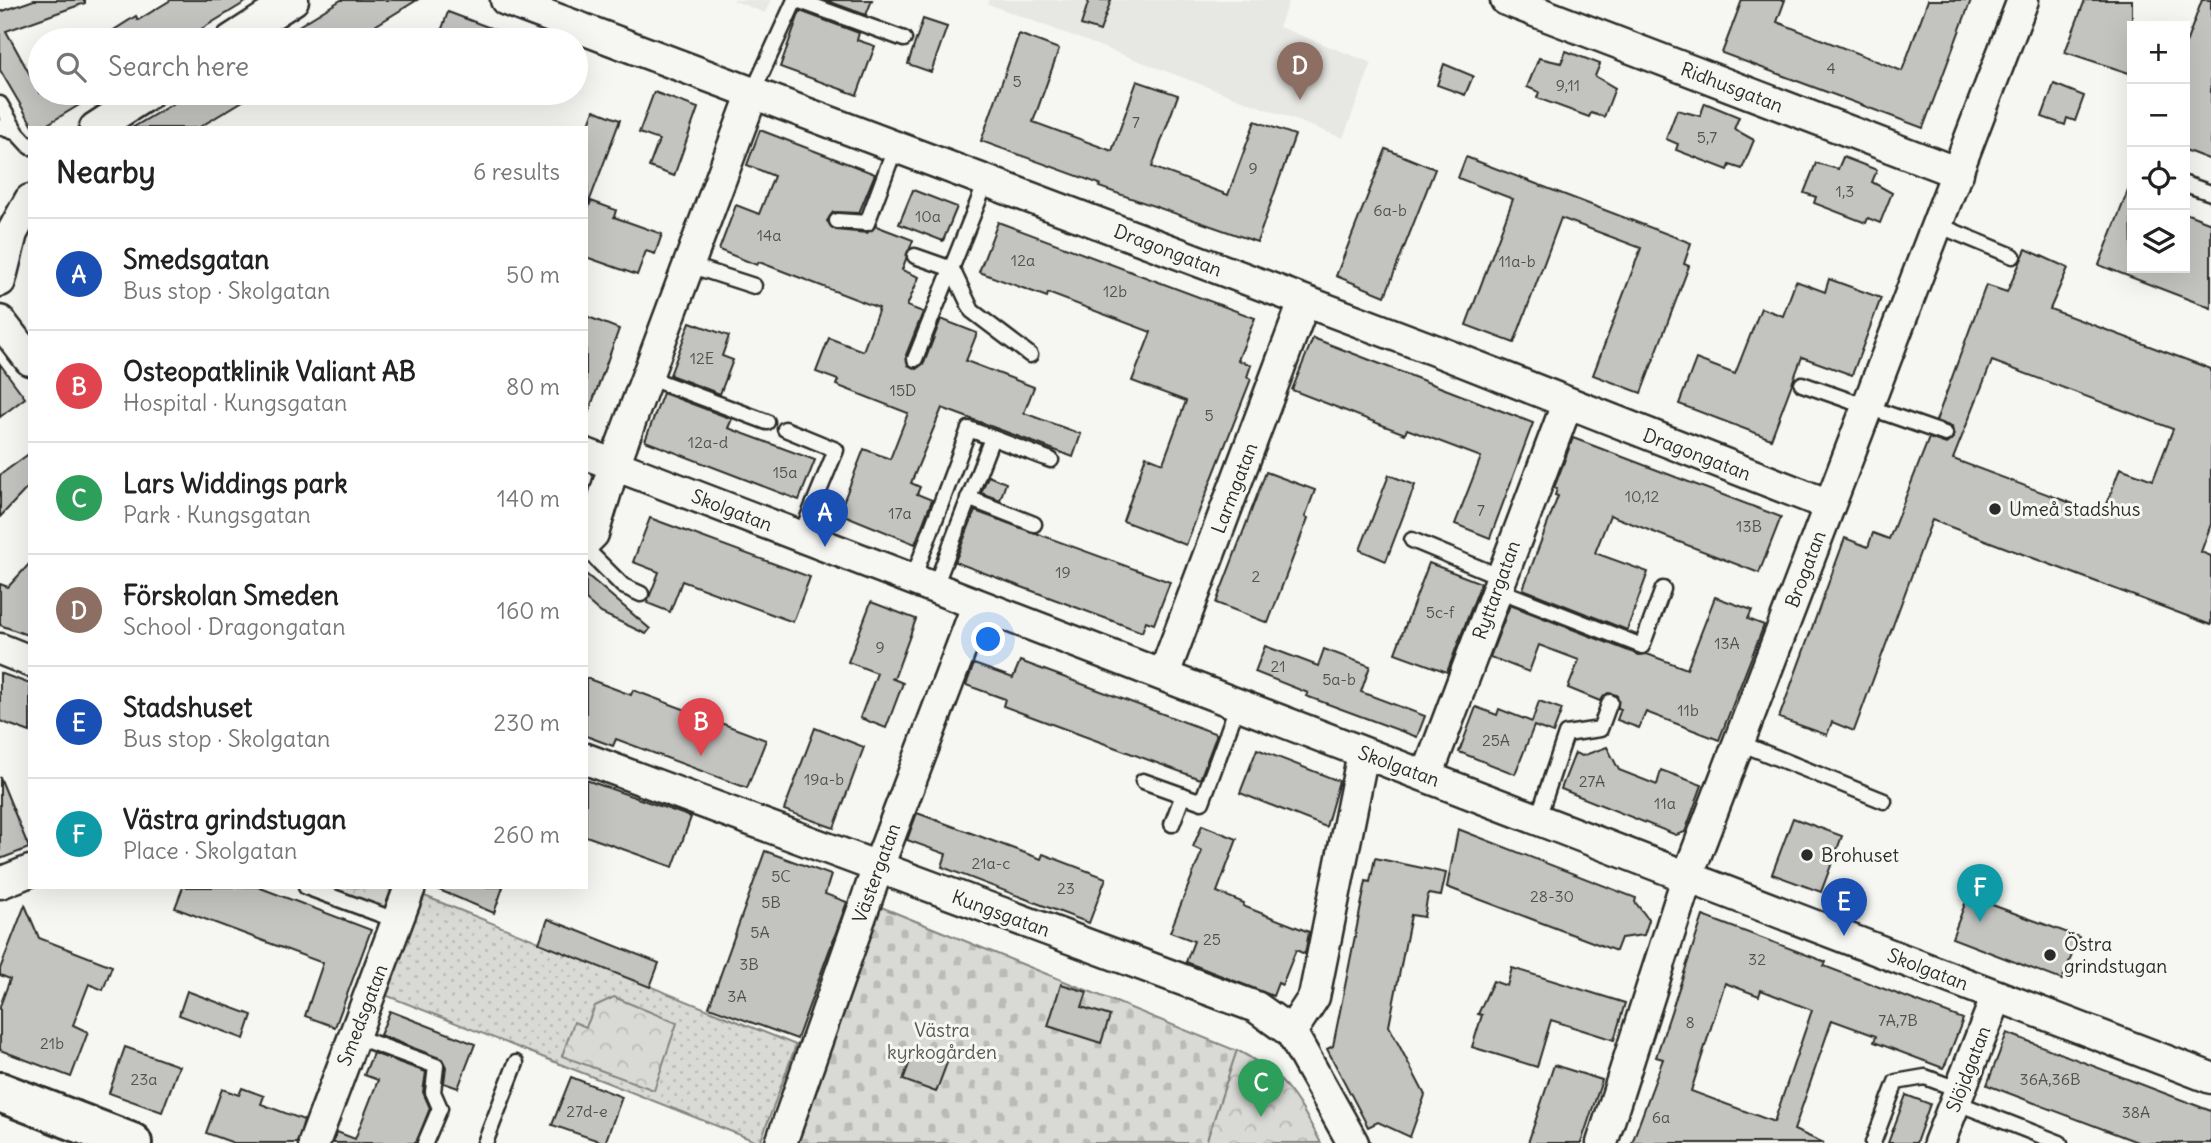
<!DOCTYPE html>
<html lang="en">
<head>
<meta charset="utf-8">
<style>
	:root { --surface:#fff; --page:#f2f2f2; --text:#222; --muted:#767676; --line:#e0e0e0; --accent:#b45309 }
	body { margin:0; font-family:Delius,sans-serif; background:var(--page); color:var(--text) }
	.controls { position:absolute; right:21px; top:21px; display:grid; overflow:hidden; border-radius:0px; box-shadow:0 7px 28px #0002 }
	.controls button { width:63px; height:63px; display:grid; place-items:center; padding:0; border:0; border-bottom:2px solid var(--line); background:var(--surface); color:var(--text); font:35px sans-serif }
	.you { position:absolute; left:989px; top:640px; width:24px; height:24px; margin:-18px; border:5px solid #fff; border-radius:50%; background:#1a73e8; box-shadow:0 0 0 10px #1a73e833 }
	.badge { display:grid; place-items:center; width:46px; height:46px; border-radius:50%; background:var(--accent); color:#fff; font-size:23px; font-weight:700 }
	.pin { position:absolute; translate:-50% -58px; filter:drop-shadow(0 2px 4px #0008) }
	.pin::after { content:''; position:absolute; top:37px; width:24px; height:21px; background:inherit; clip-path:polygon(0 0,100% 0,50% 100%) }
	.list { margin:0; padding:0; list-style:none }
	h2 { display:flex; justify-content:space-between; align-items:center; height:91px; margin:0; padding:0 28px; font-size:30px }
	h2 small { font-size:23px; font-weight:400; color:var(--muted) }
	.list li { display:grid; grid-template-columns:46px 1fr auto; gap:21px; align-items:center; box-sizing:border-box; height:112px; padding:0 28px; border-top:2px solid var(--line) }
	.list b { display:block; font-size:26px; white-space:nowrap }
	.list p { margin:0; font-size:23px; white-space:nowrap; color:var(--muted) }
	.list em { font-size:23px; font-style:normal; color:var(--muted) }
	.icon { flex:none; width:38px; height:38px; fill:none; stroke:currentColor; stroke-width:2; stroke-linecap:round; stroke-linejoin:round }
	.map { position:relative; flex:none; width:2211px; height:1143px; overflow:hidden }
	.search { position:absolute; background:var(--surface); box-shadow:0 7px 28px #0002; left:28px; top:28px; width:560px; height:77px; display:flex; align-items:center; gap:18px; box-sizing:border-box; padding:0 24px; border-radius:38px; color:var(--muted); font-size:26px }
	.panel { position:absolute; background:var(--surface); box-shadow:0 7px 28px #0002; left:28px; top:126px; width:560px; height:763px; border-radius:0px }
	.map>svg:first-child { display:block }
	.built { fill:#e7e7e3 }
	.grass { fill:url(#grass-dots); stroke:#828280; stroke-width:2 }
	.cemetery { fill:url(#cemetery-stones); stroke:#828280; stroke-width:2 }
	.park { fill:url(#park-crowns); stroke:#828280; stroke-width:2 }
	.building { fill:#c3c3c0; stroke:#2b2b2b; stroke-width:2; fill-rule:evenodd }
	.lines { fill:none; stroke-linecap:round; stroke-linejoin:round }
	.lane-casing { stroke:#2b2b2b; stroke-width:19 }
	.street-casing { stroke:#2b2b2b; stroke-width:35 }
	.secondary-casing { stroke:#2b2b2b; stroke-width:44 }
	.lane { stroke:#f6f6f2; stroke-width:14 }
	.street { stroke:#f6f6f2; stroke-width:30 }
	.secondary { stroke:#f6f6f2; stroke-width:38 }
	.poi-dot { fill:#2b2b2b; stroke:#f6f6f2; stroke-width:2.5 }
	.labels { text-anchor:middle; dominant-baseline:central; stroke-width:6; stroke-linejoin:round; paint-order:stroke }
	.number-label { font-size:16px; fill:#515150 }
	.street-label { font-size:19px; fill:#2b2b2b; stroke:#f6f6f2 }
	.poi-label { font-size:19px; fill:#2b2b2b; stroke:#f6f6f2; text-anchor:start }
	.park-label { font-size:19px; fill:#565656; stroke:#f6f6f2 }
</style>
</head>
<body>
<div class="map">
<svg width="2211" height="1143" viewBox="0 0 2211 1143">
	<defs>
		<pattern id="grass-dots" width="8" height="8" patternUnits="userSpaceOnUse" patternTransform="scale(1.75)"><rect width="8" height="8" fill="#d9d9d5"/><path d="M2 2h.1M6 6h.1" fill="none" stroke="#babab7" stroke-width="1.8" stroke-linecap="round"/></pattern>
		<pattern id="cemetery-stones" width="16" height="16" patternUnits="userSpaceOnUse" patternTransform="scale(1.75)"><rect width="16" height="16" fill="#d9d9d5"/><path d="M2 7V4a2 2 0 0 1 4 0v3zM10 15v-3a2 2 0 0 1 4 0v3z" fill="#babab7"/></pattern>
		<pattern id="park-crowns" width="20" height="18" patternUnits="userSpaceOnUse" patternTransform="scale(1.75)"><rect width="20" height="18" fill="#d9d9d5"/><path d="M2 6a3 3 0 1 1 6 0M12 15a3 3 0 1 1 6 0" fill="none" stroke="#babab7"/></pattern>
	</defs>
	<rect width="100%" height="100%" fill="#f6f6f2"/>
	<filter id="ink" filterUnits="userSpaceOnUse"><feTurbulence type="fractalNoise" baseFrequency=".0143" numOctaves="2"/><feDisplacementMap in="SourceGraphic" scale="14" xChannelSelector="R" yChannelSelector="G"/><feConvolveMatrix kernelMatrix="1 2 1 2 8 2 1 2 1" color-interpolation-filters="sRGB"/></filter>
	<g filter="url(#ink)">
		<g class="built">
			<polygon points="732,0 771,0 765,13"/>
			<polygon points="989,0 1289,0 1279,27 1372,63 1343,138 988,4"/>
		</g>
		<polygon class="grass" points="417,893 796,1045 760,1143 380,993"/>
		<polygon class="cemetery" points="881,907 1237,1051 1206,1143 798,1143"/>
		<g class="park">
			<polygon points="313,887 392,887 383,913"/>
			<polygon points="614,997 677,1023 654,1090 562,1056 574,1022 586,1027 595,1006"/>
			<path d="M 1237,1050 C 1286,1076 1295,1095 1321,1143 L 1206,1143 Z"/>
		</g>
		<g class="building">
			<polygon points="34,0 85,0 85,3 6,31 40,93 99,93 41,128 34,128 0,70 0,12"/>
			<polygon points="171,0 249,0 183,40 98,40 136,16 138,20"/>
			<polygon points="341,0 417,0 352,40 276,40"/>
			<polygon points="825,0 872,0 866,15"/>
			<polygon points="1089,0 1111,0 1100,31 1081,25"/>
			<polygon points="1742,0 1785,0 1777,22 1902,71 1928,0 1971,0 1923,128 1722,53"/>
			<polygon points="2085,0 2132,0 2132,74 2065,52"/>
			<polygon points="2202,0 2211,0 2211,160 2185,150 2185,46"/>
			<polygon points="800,11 859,33 857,40 875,46 857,95 780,67"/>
			<polygon points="448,12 517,38 517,40 438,40"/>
			<polygon points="923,19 947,27 931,72 908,64"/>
			<polygon points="1019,34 1059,49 1033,122 1112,151 1137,81 1178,95 1152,167 1228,195 1255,121 1295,135 1257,242 1099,187 1100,184 981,141"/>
			<polygon points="1566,51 1600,64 1595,76 1615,88 1604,117 1591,113 1589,117 1537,98 1539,92 1527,87 1539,58 1561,63"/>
			<polygon points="1444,64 1473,76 1465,95 1437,85"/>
			<polygon points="2054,84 2084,96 2075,121 2067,118 2065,125 2042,117"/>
			<polygon points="654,92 698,108 674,176 649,167 659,140 639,133"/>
			<polygon points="191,93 256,93 198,128 132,128"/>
			<polygon points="1705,103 1739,117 1734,129 1754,140 1742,169 1730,165 1728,170 1676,150 1678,144 1666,139 1677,110 1700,116"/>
			<polygon points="594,110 620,120 588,205 586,132"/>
			<polygon points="760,130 875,174 859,213 833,212 827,221 836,230 867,233 876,226 913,240 902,270 919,277 907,306 923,312 906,355 908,365 916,369 924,363 941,319 977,333 966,361 1034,387 1024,413 1081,434 1073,457 942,408 911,483 920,487 917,494 932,500 915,544 839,513 864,449 890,459 908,413 836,385 838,380 816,372 829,338 863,351 879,308 759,262 757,265 719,250 736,205 759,214 774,176 747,165"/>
			<polygon points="1386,149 1435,169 1385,296 1336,276"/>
			<polygon points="1466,157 1691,243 1684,264 1689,266 1641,393 1593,375 1641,248 1561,218 1514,343 1466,325 1513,199 1458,178"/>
			<polygon points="1843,157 1877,170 1872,182 1892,193 1880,223 1868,218 1866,223 1814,203 1816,197 1804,193 1816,163 1838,169"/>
			<polygon points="2131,183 2132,268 2185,268 2185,213 2211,223 2211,308 2099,265"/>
			<polygon points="913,190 957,207 943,241 899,224"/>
			<polygon points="591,201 616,210 614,217 662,234 655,254 646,251 637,275 586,257 586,215"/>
			<polygon points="998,222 1255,318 1238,360 1251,365 1247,377 1251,379 1186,545 1123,521 1146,456 1163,463 1186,401 1132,381 1151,332 1048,293 1047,297 979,272"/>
			<path d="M 2026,249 L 2068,268 L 2050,309 L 2211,369 L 2211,524 L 2201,552 L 2211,556 L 2211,625 L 1932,520 L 1854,731 L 1832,722 L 1827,735 L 1779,718 L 1845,538 L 1868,547 L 1873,533 L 1889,539 L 1929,438 L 1946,444 L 1954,438 L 1952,427 L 1936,421 L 1986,285 L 2007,292 ZM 1992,361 L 2173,429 L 2153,480 L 2120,468 L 2103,515 L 1953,459 Z"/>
			<polygon points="1829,279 1881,298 1852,375 1802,357 1771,439 1679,404 1696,359 1735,374 1761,308 1783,316 1796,281 1825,292"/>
			<polygon points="586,316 619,329 588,414 586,414"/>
			<polygon points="690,322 729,336 722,356 733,360 720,394 670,375"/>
			<polygon points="1313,338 1533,423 1490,538 1455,524 1481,457 1407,429 1405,434 1292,390"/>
			<polygon points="0,364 25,398 0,417"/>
			<polygon points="663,393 732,419 728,428 815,460 799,500 645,441"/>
			<polygon points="1573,438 1781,517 1759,573 1610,515 1595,553 1648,572 1627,630 1523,589 1558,496 1555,495 1557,489 1554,488"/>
			<polygon points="30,453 30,485 0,517 0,475"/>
			<polygon points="1266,472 1315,490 1305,517 1308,518 1268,623 1216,603"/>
			<polygon points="1389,475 1415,485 1386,561 1360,550"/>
			<polygon points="988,476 1006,483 1000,500 981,493"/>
			<polygon points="975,511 1170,582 1154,624 1146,621 1142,632 955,562"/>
			<polygon points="650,518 810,577 793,622 682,581 670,612 647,603 659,572 633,562"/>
			<polygon points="30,563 30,636 0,625 0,584 8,587"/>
			<polygon points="1429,563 1481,583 1447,672 1395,653"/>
			<polygon points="586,574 650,629 646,634 601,613 586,600"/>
			<polygon points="1715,597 1752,610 1748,619 1764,625 1719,740 1646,712 1639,728 1617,720 1621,709 1618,708 1617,695 1608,693 1600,701 1568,688 1579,660 1539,645 1529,672 1490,657 1510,605 1639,655 1647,654 1687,669"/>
			<polygon points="871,602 916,619 894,679 891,678 903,683 886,728 860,718 877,673 848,662"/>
			<polygon points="1265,646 1318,666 1324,649 1370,666 1361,692 1425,716 1417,737 1306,696 1308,693 1255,672"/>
			<polygon points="1020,661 1217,734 1200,779 1003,706 1005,699 966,685 974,664 1013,678"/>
			<polygon points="0,673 30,684 30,732 0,721"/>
			<polygon points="586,678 631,695 633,690 766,740 747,788 616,739 613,746 586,736"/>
			<polygon points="1539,701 1562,709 1553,733 1534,726 1515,774 1459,752 1476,707 1497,715 1499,709 1532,722"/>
			<polygon points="815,728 864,747 834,828 784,810"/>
			<polygon points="1607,747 1619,770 1657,785 1661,770 1702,785 1685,832 1676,835 1561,789 1575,753 1582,756"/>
			<polygon points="1257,749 1339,781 1326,827 1240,793"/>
			<polygon points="0,777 29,848 0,859"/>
			<polygon points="586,780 691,817 673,867 586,836"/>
			<polygon points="917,813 1041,859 1043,854 1106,878 1089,923 942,867 946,854 907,840"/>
			<polygon points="1793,818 1842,836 1821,892 1772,874"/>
			<polygon points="1202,825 1237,839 1217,892 1244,903 1243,906 1309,932 1305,954 1296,950 1282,985 1278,983 1273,996 1186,962 1194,941 1170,932 1202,851 1193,847"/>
			<polygon points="1458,829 1636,898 1635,902 1649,920 1644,935 1621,938 1616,951 1447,887"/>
			<polygon points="765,851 831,875 825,894 847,902 797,1039 709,1007"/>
			<polygon points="1375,858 1446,873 1441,896 1428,894 1424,917 1411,915 1389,1026 1425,1095 1410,1137 1378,1122 1368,1127 1327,1049 1333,1046 1366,881 1370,882"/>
			<polygon points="183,887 258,887 371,930 335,1027 305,1016 323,963 175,908"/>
			<polygon points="432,887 503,887 494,913"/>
			<polygon points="1968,896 2079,937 2062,980 1952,938"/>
			<polygon points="25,905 39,938 112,966 103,990 89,984 73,1025 88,1032 71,1077 0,1050 0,1006 10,979 0,975 0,969"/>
			<path d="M 1703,916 L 1826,962 L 1824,966 L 1963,1019 L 1946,1063 L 1943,1068 L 1874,1042 L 1876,1036 L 1832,1020 L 1794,1130 L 1824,1143 L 1632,1143 L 1663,1059 L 1656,1057 ZM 1725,983 L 1759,996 L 1761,990 L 1812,1010 L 1774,1122 L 1691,1091 Z"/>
			<polygon points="548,919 659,963 650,987 539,943"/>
			<polygon points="1512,968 1625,1003 1614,1040 1551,1020 1537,1067 1472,1047 1482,1015 1478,1014 1493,981 1507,986"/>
			<polygon points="1061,984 1087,992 1082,1007 1110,1016 1101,1043 1048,1026"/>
			<polygon points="187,991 252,1015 244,1039 179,1015"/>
			<polygon points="390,1011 475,1044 458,1088 444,1083 446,1067 442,1059 380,1035"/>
			<polygon points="2007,1033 2211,1111 2211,1143 2140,1143 1987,1085"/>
			<polygon points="125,1047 179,1066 162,1112 109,1093"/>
			<polygon points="915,1048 948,1060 936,1092 903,1080"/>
			<polygon points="373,1053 426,1072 423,1092 430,1108 416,1143 333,1143 337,1132 355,1139 378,1080 364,1075"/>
			<polygon points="1554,1065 1602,1080 1581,1143 1528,1143"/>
			<polygon points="571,1077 622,1097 605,1143 552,1125"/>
			<polygon points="242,1088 264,1096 261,1104 304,1120 297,1143 234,1143 206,1133 222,1089 239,1095"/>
			<polygon points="1906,1095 1930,1104 1916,1143 1888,1143"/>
		</g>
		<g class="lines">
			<g class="lane-casing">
				<g id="lane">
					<polyline points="797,0 904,39"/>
					<polyline points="752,94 795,0"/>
					<polyline points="0,104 17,133"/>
					<polyline points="0,127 17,133 30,147"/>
					<polyline points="2185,184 2211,193"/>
					<polyline points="837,221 867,223 895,148"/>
					<polyline points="1938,225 2013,256"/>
					<polyline points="915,256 952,269 972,311 1030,355"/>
					<polyline points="689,265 754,286"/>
					<polyline points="915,359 986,182"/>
					<polyline points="647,377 767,422"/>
					<polyline points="1802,384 1945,434"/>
					<polyline points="785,429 836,450 800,537"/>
					<polyline points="968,498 1034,524"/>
					<polyline points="1412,540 1501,577"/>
					<polyline points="586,549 623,586 641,594"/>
					<polyline points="912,581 969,429 1051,460"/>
					<polyline points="934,589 992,438"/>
					<polyline points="1496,589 1642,646 1663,589"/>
					<polyline points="1740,743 1884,801"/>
					<polyline points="1143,781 1202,802 1238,704"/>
					<polyline points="1538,818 1566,734 1600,729 1610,702"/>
					<polyline points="1172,824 1183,795"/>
					<polyline points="306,887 398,921"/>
					<polyline points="354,1036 436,1066 433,1092 440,1108 425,1143"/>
					<polyline points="1955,1102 2060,1143"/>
					<polyline points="485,1143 516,1063"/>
					<polyline points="1873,1143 1896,1082 1925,1077 1960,1090"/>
				</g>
			</g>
			<g class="street-casing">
				<g id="street">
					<polyline points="506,0 1437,351 1829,505"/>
					<polyline points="1506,0 1958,173"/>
					<polyline points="231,40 293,0"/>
					<polyline points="95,128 149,93"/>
					<polyline points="0,281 12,233 30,200"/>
					<polyline points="0,321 30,360"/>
					<polyline points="586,454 2211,1078"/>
					<polyline points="586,541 593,534 614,465 752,95"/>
					<polyline points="0,649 30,661"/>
					<polyline points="1164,674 1304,302"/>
					<polyline points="586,759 1256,1007 1291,1032 1353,1143"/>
					<polyline points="1427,776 1567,404"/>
					<polyline points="0,883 30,871"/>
					<polyline points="1291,1032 1314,997 1363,753"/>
					<polyline points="314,1143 410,887"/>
					<polyline points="781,1143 878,867 977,606"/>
					<polyline points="1602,1143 1688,875 2023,0"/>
					<polyline points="1939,1143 1997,996"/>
				</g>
			</g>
			<g class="secondary-casing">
				<polyline id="secondary" points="0,1092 132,1143"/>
			</g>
			<use href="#lane" class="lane"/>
			<use href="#street" class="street"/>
			<use href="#secondary" class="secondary"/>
		</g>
	</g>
	<g class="poi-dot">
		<circle cx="1995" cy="509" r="7"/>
		<circle cx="1807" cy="855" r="7"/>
		<circle cx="2050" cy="955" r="7"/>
	</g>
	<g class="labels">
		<g class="number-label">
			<text x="1831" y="68">4</text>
			<text x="1017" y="81">5</text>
			<text x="1568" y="85">9,11</text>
			<text x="1136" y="122">7</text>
			<text x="1707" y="137">5,7</text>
			<text x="1253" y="168">9</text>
			<text x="1845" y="191">1,3</text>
			<text x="1390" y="210">6a-b</text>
			<text x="928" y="216">10a</text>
			<text x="769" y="235">14a</text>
			<text x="1023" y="260">12a</text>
			<text x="1517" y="261">11a-b</text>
			<text x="1115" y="291">12b</text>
			<text x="702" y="358">12E</text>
			<text x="903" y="390">15D</text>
			<text x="1209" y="415">5</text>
			<text x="708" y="442">12a-d</text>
			<text x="785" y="472">15a</text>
			<text x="1642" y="496">10,12</text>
			<text x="1481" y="510">7</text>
			<text x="900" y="513">17a</text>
			<text x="1749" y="526">13B</text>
			<text x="1063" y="572">19</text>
			<text x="1256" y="576">2</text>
			<text x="1440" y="612">5c-f</text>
			<text x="1727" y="643">13A</text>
			<text x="880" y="647">9</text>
			<text x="1278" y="666">21</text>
			<text x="1339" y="679">5a-b</text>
			<text x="1688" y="710">11b</text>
			<text x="1496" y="740">25A</text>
			<text x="824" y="779">19a-b</text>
			<text x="1592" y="781">27A</text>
			<text x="1665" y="803">11a</text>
			<text x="991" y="863">21a-c</text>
			<text x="781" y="876">5C</text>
			<text x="1066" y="888">23</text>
			<text x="1552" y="896">28-30</text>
			<text x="771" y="902">5B</text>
			<text x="760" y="932">5A</text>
			<text x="1212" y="939">25</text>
			<text x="1757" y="959">32</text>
			<text x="749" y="964">3B</text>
			<text x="737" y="996">3A</text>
			<text x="1898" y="1020">7A,7B</text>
			<text x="1690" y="1022">8</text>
			<text x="52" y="1043">21b</text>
			<text x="144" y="1079">23a</text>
			<text x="2050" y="1079">36A,36B</text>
			<text x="587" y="1111">27d-e</text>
			<text x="2136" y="1112">38A</text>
			<text x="1661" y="1117">6a</text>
		</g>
		<g class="street-label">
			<text transform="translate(1732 87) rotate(21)">Ridhusgatan</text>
			<text transform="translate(1168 250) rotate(21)">Dragongatan</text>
			<text transform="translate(1697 454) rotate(21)">Dragongatan</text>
			<text transform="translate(1234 488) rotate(-69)">Larmgatan</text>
			<text transform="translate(732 510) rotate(21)">Skolgatan</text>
			<text transform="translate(1805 569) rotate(-69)">Brogatan</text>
			<text transform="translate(1496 590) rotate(-70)">Ryttargatan</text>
			<text transform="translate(1399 766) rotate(20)">Skolgatan</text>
			<text transform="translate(876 873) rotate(-70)">Västergatan</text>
			<text transform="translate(1001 913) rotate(20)">Kungsgatan</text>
			<text transform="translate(1928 969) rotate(21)">Skolgatan</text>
			<text transform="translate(362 1015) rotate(-69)">Smedsgatan</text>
			<text transform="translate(1968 1069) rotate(-69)">Slöjdgatan</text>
		</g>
		<g class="poi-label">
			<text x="2009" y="509">Umeå stadshus</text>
			<text x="1821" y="855">Brohuset</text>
			<text x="2064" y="944">Östra<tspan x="2064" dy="22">grindstugan</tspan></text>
		</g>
		<g class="park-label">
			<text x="942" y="1030">Västra<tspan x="942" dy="22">kyrkogården</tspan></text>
		</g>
	</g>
</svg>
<div class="controls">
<button>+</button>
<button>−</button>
<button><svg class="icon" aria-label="locate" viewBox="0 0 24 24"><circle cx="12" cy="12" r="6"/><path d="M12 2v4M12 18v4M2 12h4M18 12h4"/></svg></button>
<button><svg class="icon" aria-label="layers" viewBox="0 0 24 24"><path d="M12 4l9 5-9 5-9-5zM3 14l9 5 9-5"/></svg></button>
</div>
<div class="you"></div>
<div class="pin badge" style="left:825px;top:547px;background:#1a4fb4">A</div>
<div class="pin badge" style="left:701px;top:756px;background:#e0444e">B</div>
<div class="pin badge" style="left:1261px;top:1117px;background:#2e9e5b">C</div>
<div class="pin badge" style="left:1300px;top:100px;background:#8d6e63">D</div>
<div class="pin badge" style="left:1844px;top:936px;background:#1a4fb4">E</div>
<div class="pin badge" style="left:1980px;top:922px;background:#0f9aa8">F</div>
<div class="search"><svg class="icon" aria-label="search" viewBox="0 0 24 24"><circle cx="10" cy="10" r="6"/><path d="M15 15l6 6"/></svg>Search here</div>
<section class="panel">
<h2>Nearby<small>6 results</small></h2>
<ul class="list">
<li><span class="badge" style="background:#1a4fb4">A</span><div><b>Smedsgatan</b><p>Bus stop · Skolgatan</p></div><em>50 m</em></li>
<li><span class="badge" style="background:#e0444e">B</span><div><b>Osteopatklinik Valiant AB</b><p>Hospital · Kungsgatan</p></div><em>80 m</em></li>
<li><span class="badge" style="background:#2e9e5b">C</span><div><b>Lars Widdings park</b><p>Park · Kungsgatan</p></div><em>140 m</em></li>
<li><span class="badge" style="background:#8d6e63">D</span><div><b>Förskolan Smeden</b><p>School · Dragongatan</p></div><em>160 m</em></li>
<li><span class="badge" style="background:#1a4fb4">E</span><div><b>Stadshuset</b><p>Bus stop · Skolgatan</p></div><em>230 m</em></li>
<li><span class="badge" style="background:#0f9aa8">F</span><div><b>Västra grindstugan</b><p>Place · Skolgatan</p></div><em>260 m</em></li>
</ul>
</section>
</div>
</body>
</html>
